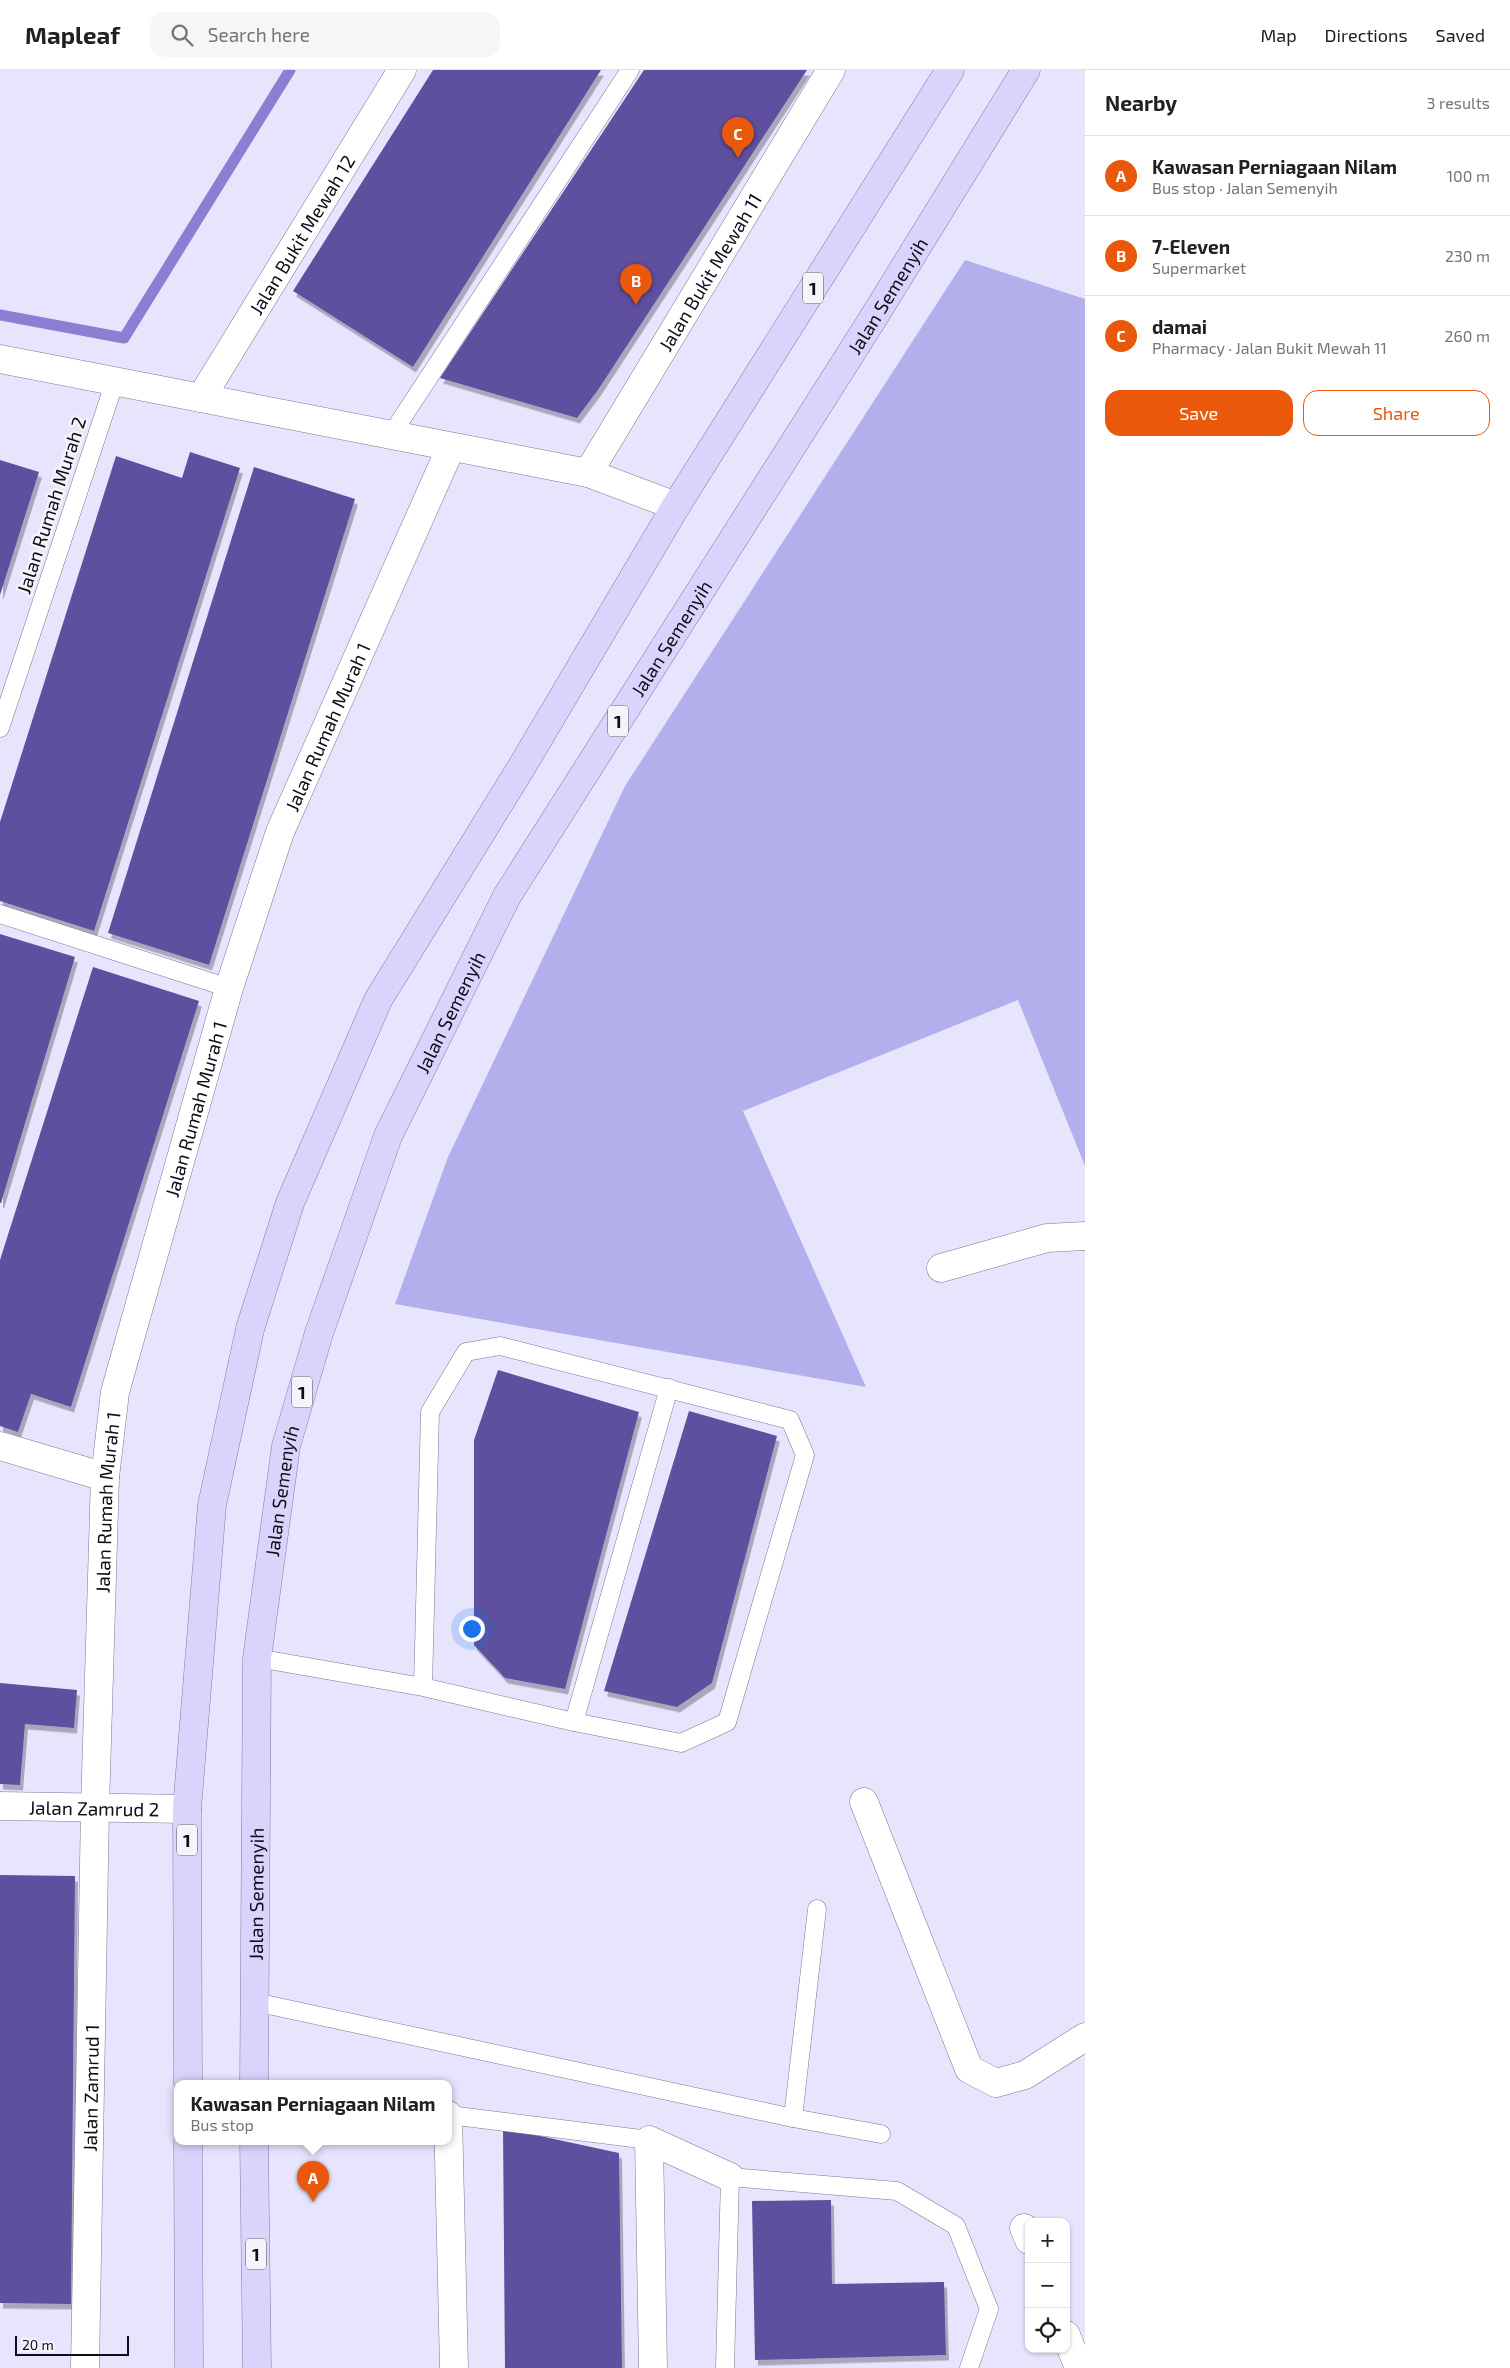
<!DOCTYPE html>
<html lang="en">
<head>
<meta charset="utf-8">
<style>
	:root { --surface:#fff; --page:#f6f6f6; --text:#202124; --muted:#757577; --line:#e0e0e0; --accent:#ea580c }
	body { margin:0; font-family:"Exo 2",sans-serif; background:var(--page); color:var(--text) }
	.controls { position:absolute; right:15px; bottom:15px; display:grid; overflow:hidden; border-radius:10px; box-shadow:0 1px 4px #0004 }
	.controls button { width:45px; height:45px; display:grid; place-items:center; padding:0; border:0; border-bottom:1px solid var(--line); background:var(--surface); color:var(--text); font:25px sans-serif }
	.scale { position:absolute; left:15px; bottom:12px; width:114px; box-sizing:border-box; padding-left:5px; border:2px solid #0f0d18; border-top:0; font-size:14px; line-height:18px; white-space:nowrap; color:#0f0d18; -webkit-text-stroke:4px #f5f4fb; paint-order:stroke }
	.you { position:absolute; left:471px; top:1558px; width:18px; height:18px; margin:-12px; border:4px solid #fff; border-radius:50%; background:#1a73e8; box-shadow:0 0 0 8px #1a73e833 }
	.badge { display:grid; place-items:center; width:32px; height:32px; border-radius:50%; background:var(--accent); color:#fff; font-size:16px; font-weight:700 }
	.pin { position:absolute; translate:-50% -41px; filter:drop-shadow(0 1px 2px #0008) }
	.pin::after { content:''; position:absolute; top:26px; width:18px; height:15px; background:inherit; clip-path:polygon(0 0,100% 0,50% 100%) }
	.popup { position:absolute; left:174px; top:2010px; width:278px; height:65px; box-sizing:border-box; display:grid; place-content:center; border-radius:10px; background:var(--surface); filter:drop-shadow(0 1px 4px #0005); font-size:16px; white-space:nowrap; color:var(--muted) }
	.popup b { font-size:19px; color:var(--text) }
	.popup::after { content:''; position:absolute; left:50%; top:100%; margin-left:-10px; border:10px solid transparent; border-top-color:var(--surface) }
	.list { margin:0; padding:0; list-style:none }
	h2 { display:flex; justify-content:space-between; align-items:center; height:65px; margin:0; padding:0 20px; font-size:21px }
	h2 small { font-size:16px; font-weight:400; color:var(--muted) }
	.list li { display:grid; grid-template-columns:32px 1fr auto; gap:15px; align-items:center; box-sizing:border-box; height:80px; padding:0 20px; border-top:1px solid var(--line) }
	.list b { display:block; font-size:19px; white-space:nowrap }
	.list p { margin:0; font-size:16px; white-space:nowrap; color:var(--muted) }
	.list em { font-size:16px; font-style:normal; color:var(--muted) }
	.actions { display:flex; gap:10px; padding:15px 20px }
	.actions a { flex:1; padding:11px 0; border:1px solid var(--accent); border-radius:15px; text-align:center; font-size:18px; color:var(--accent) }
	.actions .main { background:var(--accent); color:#fff }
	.icon { flex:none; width:28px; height:28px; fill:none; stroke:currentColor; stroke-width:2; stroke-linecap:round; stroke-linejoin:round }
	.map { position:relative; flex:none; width:1085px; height:2298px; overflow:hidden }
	header { display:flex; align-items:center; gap:30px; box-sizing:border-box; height:70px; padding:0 25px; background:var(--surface); border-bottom:1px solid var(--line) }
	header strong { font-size:24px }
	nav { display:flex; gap:28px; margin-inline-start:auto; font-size:18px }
	.search { width:350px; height:45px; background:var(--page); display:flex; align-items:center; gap:12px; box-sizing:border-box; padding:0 18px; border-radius:15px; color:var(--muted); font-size:19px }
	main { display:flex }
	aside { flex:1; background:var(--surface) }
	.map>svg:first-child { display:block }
	.green { fill:#b5aeec }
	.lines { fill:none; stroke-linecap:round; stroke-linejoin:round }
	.stream { stroke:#8c7fd3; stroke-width:11 }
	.building { fill:#5e509f; filter:url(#shadow) }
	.service-casing { stroke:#7a7793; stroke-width:19 }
	.minor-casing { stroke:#7a7793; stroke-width:29 }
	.primary-casing { stroke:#817caa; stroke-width:29 }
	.service { stroke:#fff; stroke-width:18 }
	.minor { stroke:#fff; stroke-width:28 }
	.primary { stroke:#d8d4fb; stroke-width:28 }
	.labels { text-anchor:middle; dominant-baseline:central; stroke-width:5; stroke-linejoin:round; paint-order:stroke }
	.shield { fill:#f5f4fb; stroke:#54525c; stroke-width:1 }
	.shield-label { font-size:18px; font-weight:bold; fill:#0f0d18 }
	.street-label { font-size:19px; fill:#0f0d18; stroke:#f5f4fb }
</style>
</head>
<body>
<header>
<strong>Mapleaf</strong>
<div class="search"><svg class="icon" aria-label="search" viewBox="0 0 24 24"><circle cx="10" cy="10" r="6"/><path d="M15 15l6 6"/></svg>Search here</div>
<nav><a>Map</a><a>Directions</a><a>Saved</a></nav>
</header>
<main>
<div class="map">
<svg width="1085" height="2298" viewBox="0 0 1085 2298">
	<defs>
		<filter id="shadow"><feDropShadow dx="3" dy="5.5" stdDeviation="0" flood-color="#0004"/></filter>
	</defs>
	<rect width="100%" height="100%" fill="#e7e5fe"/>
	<polygon class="green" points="965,190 1085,229 1085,1096 1018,930 743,1041 866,1317 395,1234 448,1087 625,716"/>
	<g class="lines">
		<polyline class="stream" points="0,245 124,268 290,0"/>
	</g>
	<g class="building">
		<polygon points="433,0 601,0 413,297 293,221"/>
		<polygon points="644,0 807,0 598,320 577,348 440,308"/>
		<polygon points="190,382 240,398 94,861 0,831 0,752 116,386 182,408"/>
		<polygon points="0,390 39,402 0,525"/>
		<polygon points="254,397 355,429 209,895 108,863"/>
		<polygon points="0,864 75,887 1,1133 0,1133"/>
		<polygon points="93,897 199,931 71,1337 31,1324 18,1362 0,1356 0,1190"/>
		<polygon points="498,1300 639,1342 565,1619 505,1608 474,1575 474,1370"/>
		<polygon points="689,1341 777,1366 712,1613 677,1637 604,1621"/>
		<polygon points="0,1613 77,1620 74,1658 25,1654 20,1715 0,1714"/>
		<polygon points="0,1805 75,1806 71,2234 0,2233"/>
		<polygon points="503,2058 619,2083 622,2298 505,2298"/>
		<polygon points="831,2130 832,2214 944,2212 946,2285 755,2290 752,2131"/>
	</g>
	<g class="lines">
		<g class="service-casing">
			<g id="service">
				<polyline points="391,365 630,0"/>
				<polyline points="0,658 115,311"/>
				<polyline points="0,844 229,918"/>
				<polyline points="257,1588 423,1617 574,1652 681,1673 727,1652 805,1385 790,1350 500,1276 466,1282 430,1342 423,1617"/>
				<polyline points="574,1652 669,1318"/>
				<polyline points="255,1932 793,2048 881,2064"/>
				<polyline points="449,2045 649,2070"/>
				<polyline points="793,2048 817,1839"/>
				<polyline points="725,2298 730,2107 897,2121 956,2156 989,2239 969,2298"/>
			</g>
		</g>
		<g class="minor-casing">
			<g id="minor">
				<polyline points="0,289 588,403 676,436"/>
				<path id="s1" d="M 201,328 L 402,0"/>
				<path id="s2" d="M 588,403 L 831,0"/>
				<polyline points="941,1198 1047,1168 1085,1166"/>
				<polyline points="0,1376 105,1407"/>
				<polyline points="864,1732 969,1999 996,2013 1025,2005 1085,1967"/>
				<path id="s3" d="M 0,1736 L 187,1739"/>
				<polyline points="448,2045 454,2298"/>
				<polyline points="1024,2158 1029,2170"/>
				<polyline points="1066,2265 1079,2298"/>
				<path id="s4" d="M 85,2298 L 95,1738 L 105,1407 L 115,1322 L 229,918 L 280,762 L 451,377"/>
				<polyline points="653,2298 649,2070 730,2107"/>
			</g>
		</g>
		<g class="primary-casing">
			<g id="primary">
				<polyline points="188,2013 187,1739 212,1435 250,1259 290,1133 378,930 521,698 676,436 950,0"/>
				<path id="s5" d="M 254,2013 L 257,1588 L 286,1376 L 319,1263 L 388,1066 L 507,826 L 872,250 L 1026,0"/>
				<polyline points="188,2071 189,2298"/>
				<polyline points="254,2071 257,2298"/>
			</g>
		</g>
		<use href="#service" class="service"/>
		<use href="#minor" class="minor"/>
		<use href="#primary" class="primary"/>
	</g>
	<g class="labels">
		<g class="shield">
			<rect x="803" y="202.5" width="20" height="31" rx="4"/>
			<rect x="608" y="635.5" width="20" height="31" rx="4"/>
			<rect x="292" y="1306.5" width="20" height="31" rx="4"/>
			<rect x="177" y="1754.5" width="20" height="31" rx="4"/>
			<rect x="246" y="2168.5" width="20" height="31" rx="4"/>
		</g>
		<g class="shield-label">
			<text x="813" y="218">1</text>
			<text x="618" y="651">1</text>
			<text x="302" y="1322">1</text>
			<text x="187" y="1770">1</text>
			<text x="256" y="2184">1</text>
		</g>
		<g class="street-label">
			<text stroke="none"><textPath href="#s1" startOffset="192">Jalan Bukit Mewah 12</textPath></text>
			<text stroke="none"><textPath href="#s2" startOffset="235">Jalan Bukit Mewah 11</textPath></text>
			<text stroke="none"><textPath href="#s5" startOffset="1944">Jalan Semenyih</textPath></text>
			<text transform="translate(51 435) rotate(-72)">Jalan Rumah Murah 2</text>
			<text stroke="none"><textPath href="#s5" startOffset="1539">Jalan Semenyih</textPath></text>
			<text stroke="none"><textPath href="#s4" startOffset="1676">Jalan Rumah Murah 1</textPath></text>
			<text stroke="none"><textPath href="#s5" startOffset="1104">Jalan Semenyih</textPath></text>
			<text stroke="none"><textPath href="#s4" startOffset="1271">Jalan Rumah Murah 1</textPath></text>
			<text stroke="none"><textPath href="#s5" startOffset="594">Jalan Semenyih</textPath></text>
			<text stroke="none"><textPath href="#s4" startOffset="866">Jalan Rumah Murah 1</textPath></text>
			<text stroke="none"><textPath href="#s3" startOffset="94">Jalan Zamrud 2</textPath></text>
			<text stroke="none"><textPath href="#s5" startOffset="189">Jalan Semenyih</textPath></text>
			<text stroke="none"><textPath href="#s4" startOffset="280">Jalan Zamrud 1</textPath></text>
		</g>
	</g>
</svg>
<div class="controls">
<button>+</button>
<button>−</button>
<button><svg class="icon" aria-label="locate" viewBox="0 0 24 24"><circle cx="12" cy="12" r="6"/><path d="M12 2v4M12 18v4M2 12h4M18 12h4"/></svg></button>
</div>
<div class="scale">20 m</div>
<div class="you"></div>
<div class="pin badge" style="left:313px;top:2132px">A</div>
<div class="popup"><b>Kawasan Perniagaan Nilam</b>Bus stop</div>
<div class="pin badge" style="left:636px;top:235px">B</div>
<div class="pin badge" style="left:738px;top:88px">C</div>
</div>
<aside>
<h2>Nearby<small>3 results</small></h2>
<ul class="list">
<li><span class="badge">A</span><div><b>Kawasan Perniagaan Nilam</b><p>Bus stop · Jalan Semenyih</p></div><em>100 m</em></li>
<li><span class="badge">B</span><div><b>7-Eleven</b><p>Supermarket</p></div><em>230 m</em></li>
<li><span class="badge">C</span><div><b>damai</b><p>Pharmacy · Jalan Bukit Mewah 11</p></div><em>260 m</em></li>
</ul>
<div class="actions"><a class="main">Save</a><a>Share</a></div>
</aside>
</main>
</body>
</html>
